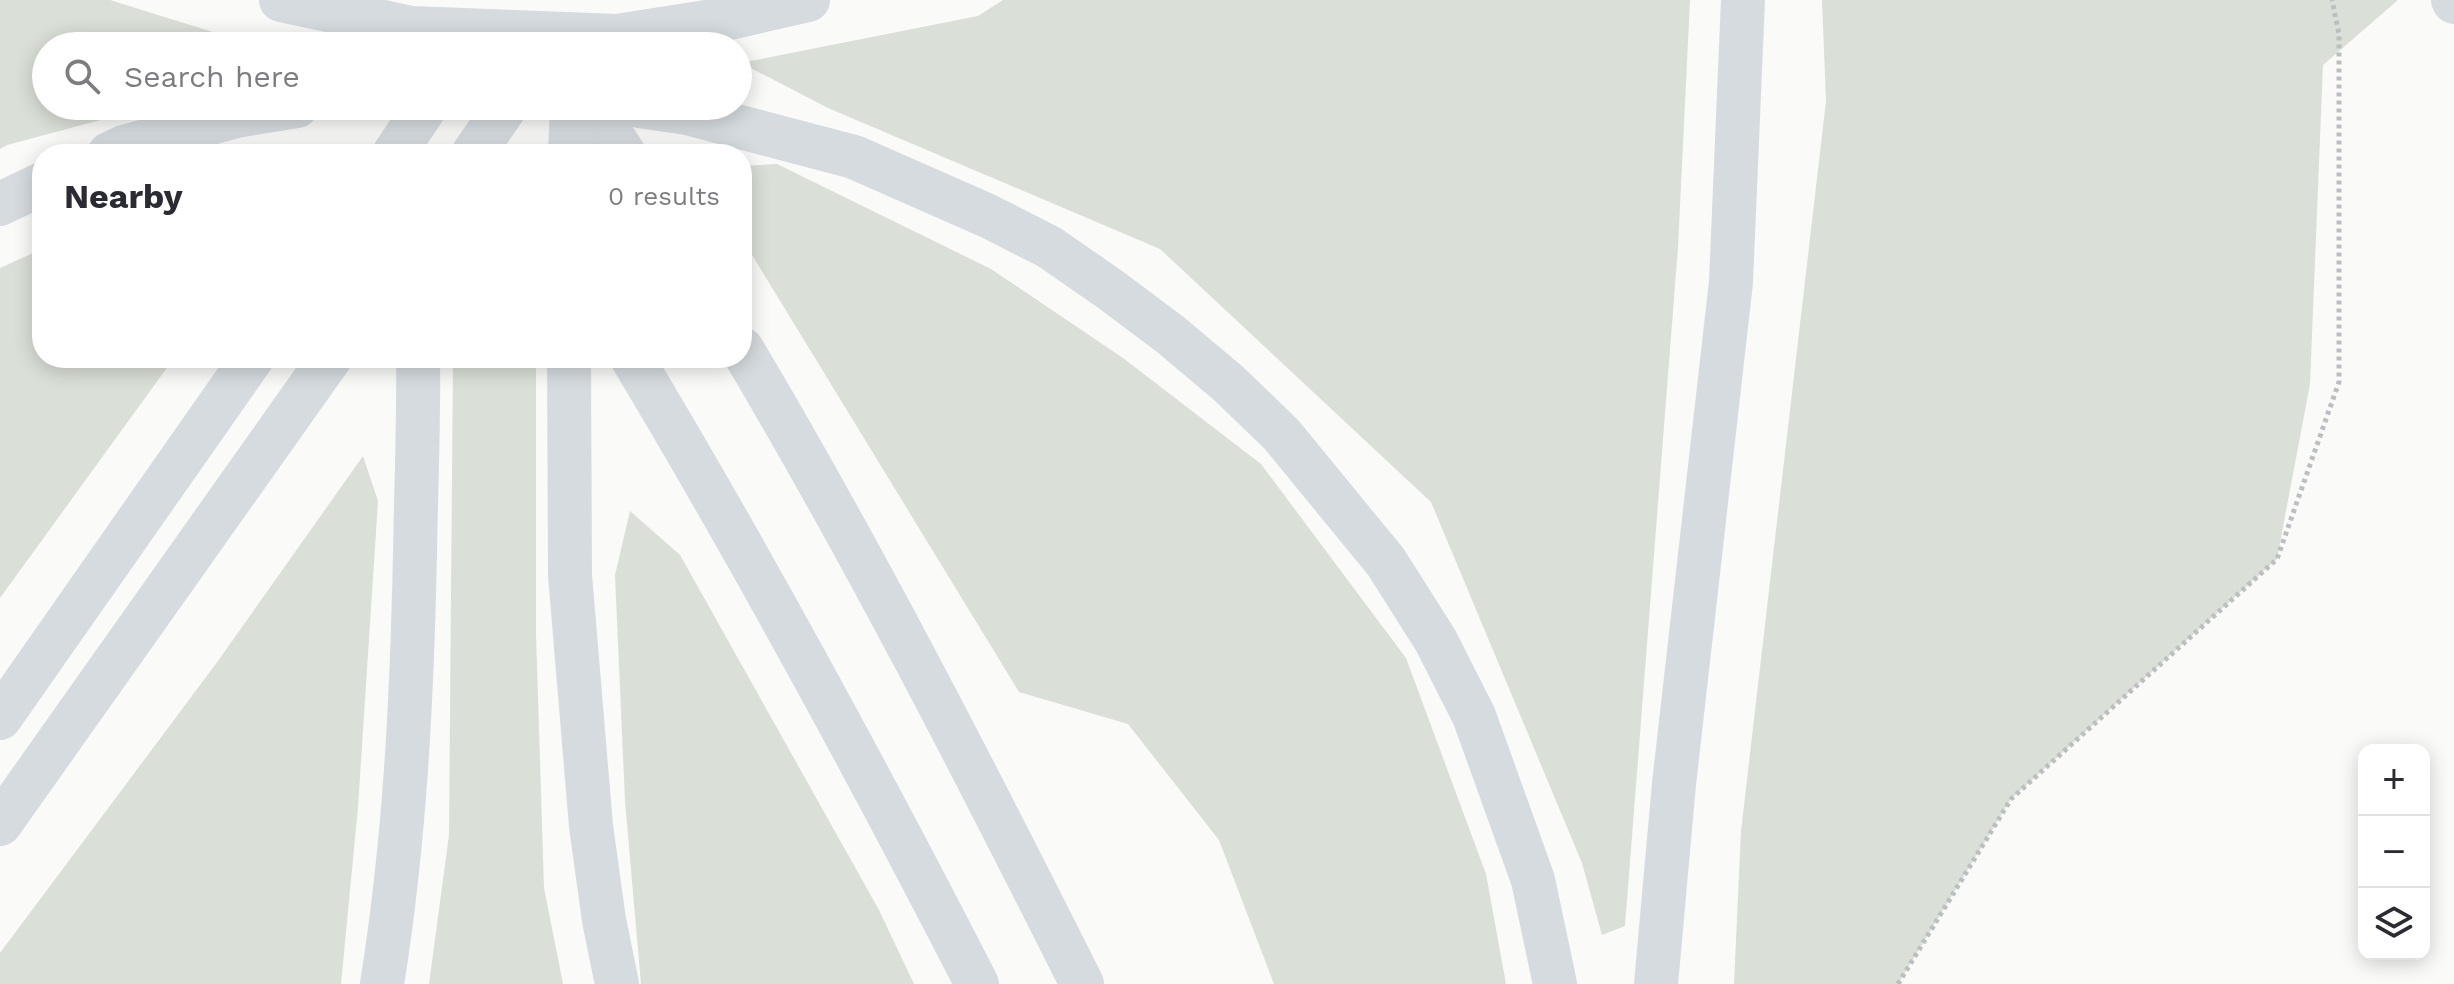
<!DOCTYPE html>
<html lang="en">
<head>
<meta charset="utf-8">
<style>
	:root { --surface:#fff; --page:#f2f2f3; --text:#2b2b33; --muted:#7c7c81; --line:#e1e1e2 }
	body { margin:0; font-family:"Work Sans",sans-serif; background:var(--page); color:var(--text) }
	.controls { position:absolute; right:24px; bottom:24px; display:grid; overflow:hidden; border-radius:16px; box-shadow:0 4px 20px #0003 }
	.controls button { width:72px; height:72px; display:grid; place-items:center; padding:0; border:0; border-bottom:2px solid var(--line); background:var(--surface); color:var(--text); font:40px sans-serif }
	.list { margin:0; padding:0; list-style:none }
	h2 { display:flex; justify-content:space-between; align-items:center; height:104px; margin:0; padding:0 32px; font-size:34px }
	h2 small { font-size:26px; font-weight:400; color:var(--muted) }
	.icon { flex:none; width:44px; height:44px; fill:none; stroke:currentColor; stroke-width:2; stroke-linecap:round; stroke-linejoin:round }
	.map { position:relative; flex:none; width:2454px; height:984px; overflow:hidden }
	.search { position:absolute; background:var(--surface); box-shadow:0 4px 20px #0003; left:32px; top:32px; width:720px; height:88px; display:flex; align-items:center; gap:20px; box-sizing:border-box; padding:0 28px; border-radius:44px; color:var(--muted); font-size:30px }
	.panel { position:absolute; background:var(--surface); box-shadow:0 4px 20px #0003; left:32px; top:144px; width:720px; height:224px; border-radius:32px }
	.map>svg:first-child { display:block }
	.green { fill:#dadfd7 }
	.lines { fill:none; stroke-linecap:round; stroke-linejoin:round }
	.path { stroke:#bbbfc2; stroke-width:5; stroke-dasharray:4 4; stroke-linecap:butt }
	.secondary { stroke:#d6dbdf; stroke-width:44 }
	.highway { stroke:#d6dbdf; stroke-width:44 }
</style>
</head>
<body>
<div class="map">
<svg width="2454" height="984" viewBox="0 0 2454 984">
	<rect width="100%" height="100%" fill="#fafaf8"/>
	<g class="green">
		<polygon points="0,0 110,0 258,46 46,46 46,106 153,106 7,145 0,149"/>
		<polygon points="1003,0 1690,0 1678,247 1625,926 1602,935 1582,863 1431,502 1160,249 828,108 741,63 978,16"/>
		<polygon points="1822,0 2398,0 2323,65 2310,384 2277,559 2011,799 1898,984 1734,984 1741,831 1826,101"/>
		<polygon points="777,164 991,269 1123,358 1261,464 1406,658 1486,874 1506,984 1274,984 1219,840 1128,724 1019,692 746,245 742,234 742,166"/>
		<polygon points="42,249 42,358 174,358 0,598 0,268"/>
		<polygon points="453,358 536,358 536,634 544,888 563,984 429,984 449,835"/>
		<polygon points="363,456 378,501 358,807 341,984 0,984 0,953 218,661"/>
		<polygon points="630,511 680,555 879,910 914,984 641,984 625,801 615,575"/>
	</g>
	<g class="lines">
		<polyline class="path" points="1898,984 2011,799 2277,559 2339,382 2339,34 2332,0"/>
		<polyline class="secondary" points="2453,0 2454,2"/>
		<g class="highway">
			<polyline points="281,0 411,28 617,36 725,19 808,0"/>
			<polyline points="593,106 624,154"/>
			<polyline points="639,106 687,113 854,157 988,216 1049,247 1111,290 1171,335 1228,383 1281,434 1386,562 1436,641 1474,716 1533,880 1555,984"/>
			<polyline points="109,154 124,147 236,116 297,106"/>
			<polyline points="394,154 426,106"/>
			<polyline points="473,154 506,106"/>
			<polyline points="570,154 572,106"/>
			<polyline points="0,204 42,184"/>
			<path d="M 742,349 C 865,556 974,769 1082,984"/>
			<polyline points="569,358 570,575 591,826 604,920 617,984"/>
			<path d="M 632,358 C 755,563 868,772 977,984"/>
			<polyline points="0,718 252,358"/>
			<polyline points="0,824 330,358"/>
			<path d="M 382,984 C 405,841 412,698 415,553 C 416,488 419,423 418,358"/>
			<polyline points="1656,984 1674,784 1731,282 1743,0"/>
		</g>
	</g>
</svg>
<div class="controls">
<button>+</button>
<button>−</button>
<button><svg class="icon" aria-label="layers" viewBox="0 0 24 24"><path d="M12 4l9 5-9 5-9-5zM3 14l9 5 9-5"/></svg></button>
</div>
<div class="search"><svg class="icon" aria-label="search" viewBox="0 0 24 24"><circle cx="10" cy="10" r="6"/><path d="M15 15l6 6"/></svg>Search here</div>
<section class="panel">
<h2>Nearby<small>0 results</small></h2>
<ul class="list">
</ul>
</section>
</div>
</body>
</html>
